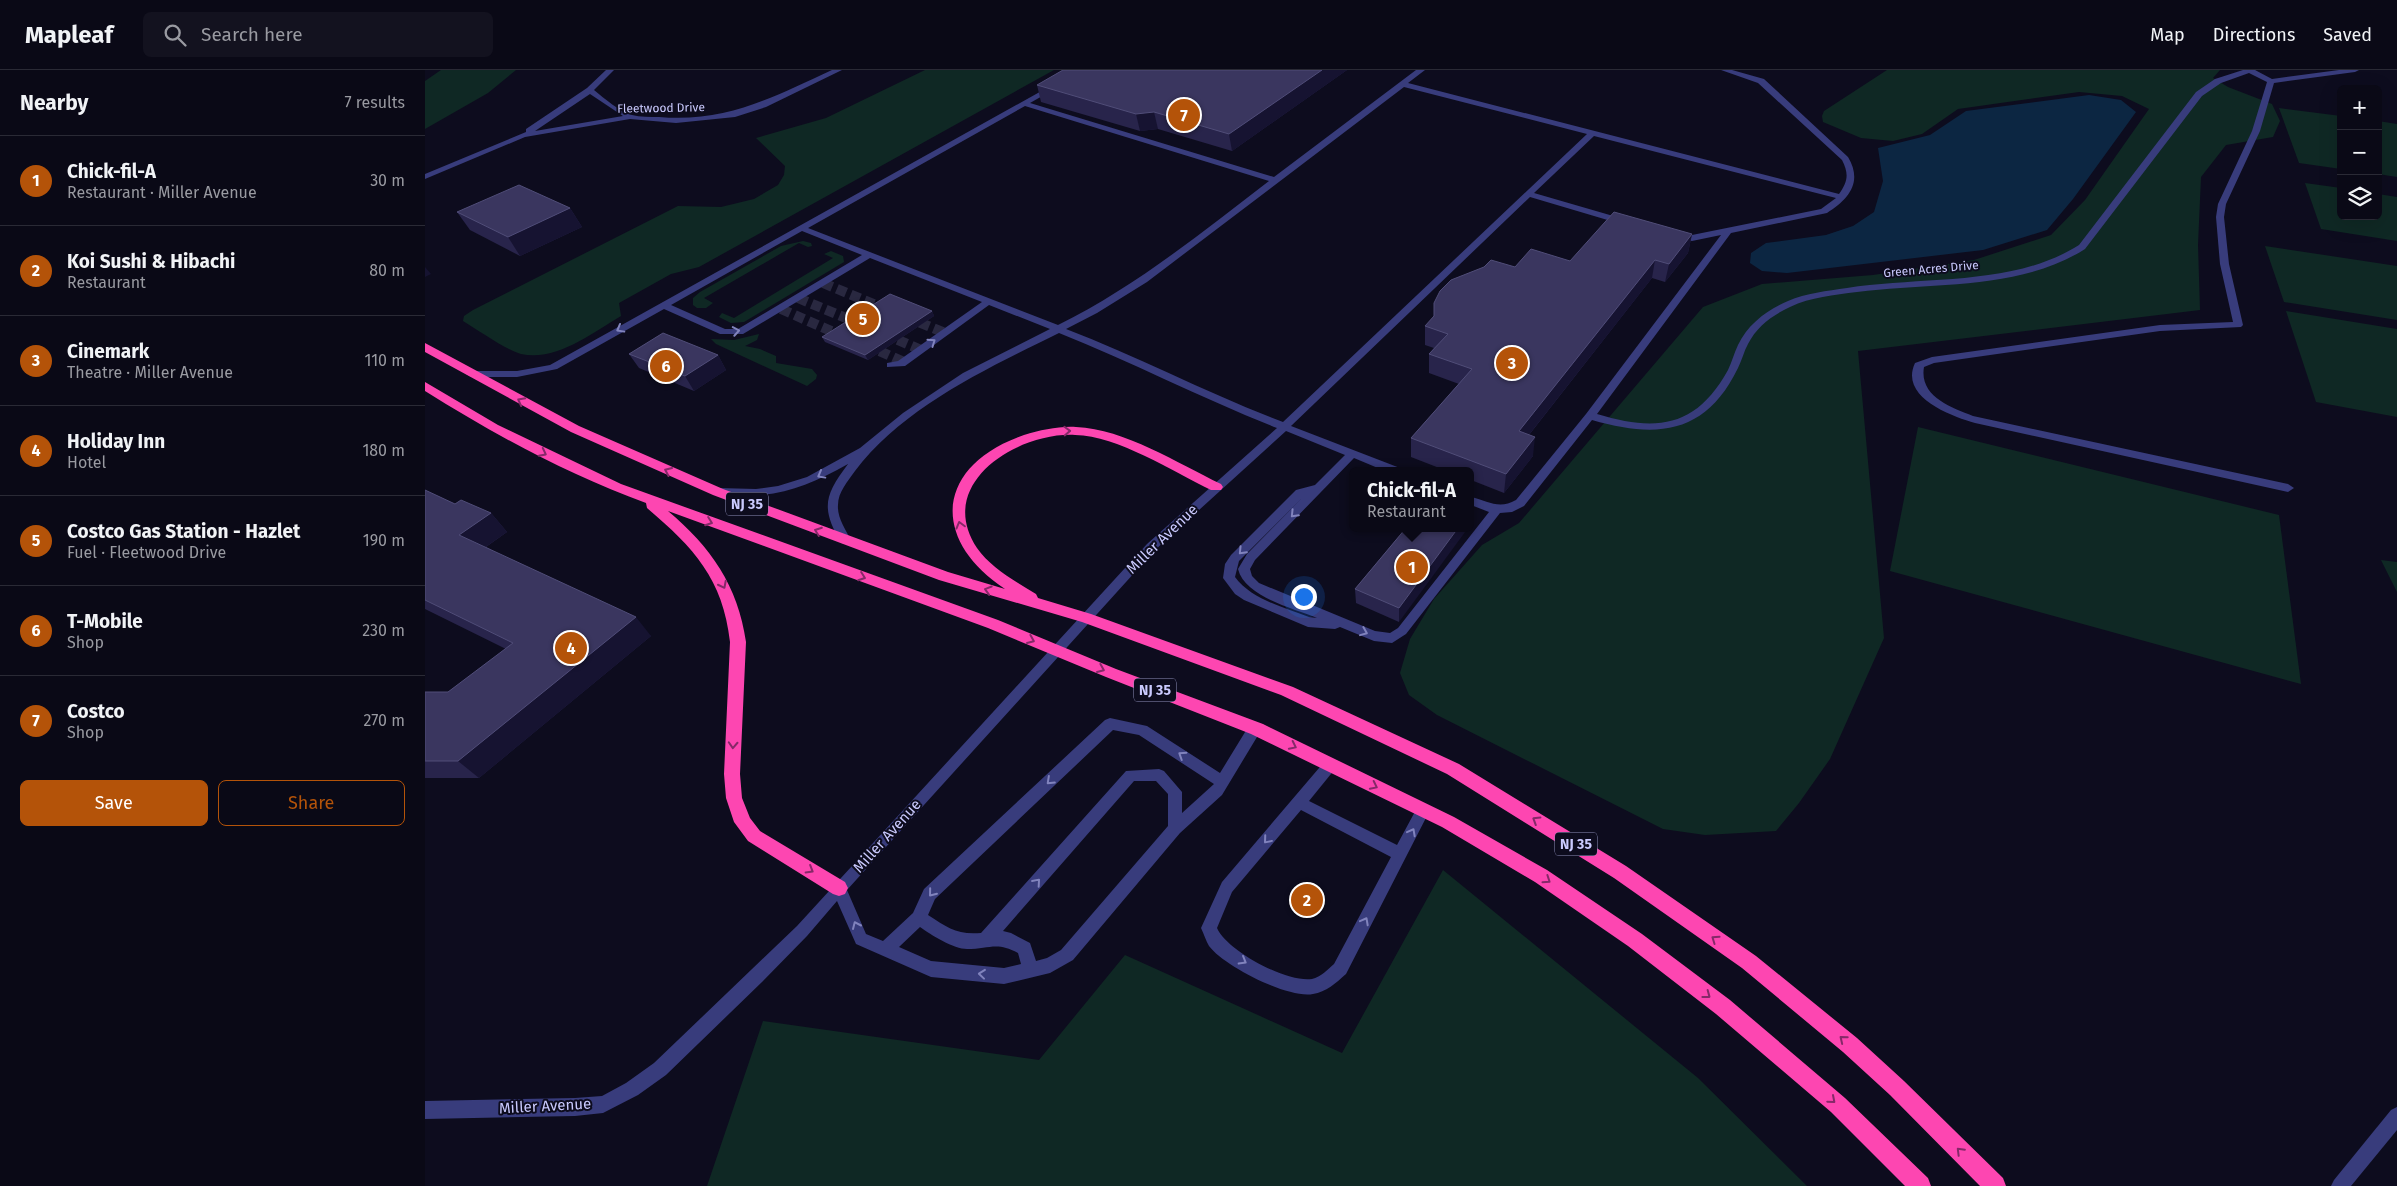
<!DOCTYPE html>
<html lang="en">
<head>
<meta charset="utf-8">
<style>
	:root { --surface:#0a0916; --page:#13121f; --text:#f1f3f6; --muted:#999aa1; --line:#2a2a35; --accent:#b45309 }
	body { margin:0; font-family:"Fira Sans",sans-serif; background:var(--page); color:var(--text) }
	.controls { position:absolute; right:15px; top:15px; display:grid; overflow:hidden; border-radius:8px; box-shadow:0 5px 20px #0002 }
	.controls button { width:45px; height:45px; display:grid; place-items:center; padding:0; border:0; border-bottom:1px solid var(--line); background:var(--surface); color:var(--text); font:25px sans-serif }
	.you { position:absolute; left:878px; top:526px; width:18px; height:18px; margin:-12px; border:4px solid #fff; border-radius:50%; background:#1a73e8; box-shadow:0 0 0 8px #1a73e833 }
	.badge { display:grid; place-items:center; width:32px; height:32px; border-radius:50%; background:var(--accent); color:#fff; font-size:16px; font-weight:700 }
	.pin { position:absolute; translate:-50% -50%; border:2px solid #fff; box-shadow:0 1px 5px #0006 }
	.popup { position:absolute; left:924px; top:397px; width:125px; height:65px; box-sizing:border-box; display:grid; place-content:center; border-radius:8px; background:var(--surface); filter:drop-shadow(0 1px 4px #0005); font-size:16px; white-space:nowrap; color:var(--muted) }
	.popup b { font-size:19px; color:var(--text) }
	.popup::after { content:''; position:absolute; left:50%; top:100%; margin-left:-10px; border:10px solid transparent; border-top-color:var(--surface) }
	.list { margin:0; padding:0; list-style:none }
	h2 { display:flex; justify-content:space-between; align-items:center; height:65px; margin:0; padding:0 20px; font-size:21px }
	h2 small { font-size:16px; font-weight:400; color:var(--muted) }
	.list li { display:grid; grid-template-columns:32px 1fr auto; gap:15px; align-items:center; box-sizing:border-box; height:90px; padding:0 20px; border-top:1px solid var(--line) }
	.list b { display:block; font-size:19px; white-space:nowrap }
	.list p { margin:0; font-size:16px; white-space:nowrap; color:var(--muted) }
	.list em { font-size:16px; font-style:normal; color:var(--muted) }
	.actions { display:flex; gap:10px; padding:15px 20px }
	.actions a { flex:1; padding:11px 0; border:1px solid var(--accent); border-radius:8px; text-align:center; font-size:18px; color:var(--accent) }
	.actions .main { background:var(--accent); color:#fff }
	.icon { flex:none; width:28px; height:28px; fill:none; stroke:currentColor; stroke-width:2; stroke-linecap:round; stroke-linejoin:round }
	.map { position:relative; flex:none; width:1972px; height:1116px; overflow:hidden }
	header { display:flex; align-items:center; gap:30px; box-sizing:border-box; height:70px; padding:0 25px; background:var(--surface); border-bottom:1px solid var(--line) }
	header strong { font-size:24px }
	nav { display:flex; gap:28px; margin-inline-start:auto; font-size:18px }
	.search { width:350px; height:45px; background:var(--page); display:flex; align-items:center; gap:12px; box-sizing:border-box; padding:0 18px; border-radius:8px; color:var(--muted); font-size:19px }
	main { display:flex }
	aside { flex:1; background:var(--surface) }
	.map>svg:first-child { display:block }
	.green { fill:#0f2824 }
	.water { fill:#0c2642 }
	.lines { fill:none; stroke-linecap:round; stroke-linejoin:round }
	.minor-tunnel { stroke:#292840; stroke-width:10; stroke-dasharray:10 5; stroke-linecap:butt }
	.minor { fill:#383c7c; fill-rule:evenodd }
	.highway { fill:#fd46b1; fill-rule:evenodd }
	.wall { fill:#28244b }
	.shaded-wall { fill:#161331 }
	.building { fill:#3a365f; stroke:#504d78 }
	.oneway { stroke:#8183bd }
	.oneway2 { stroke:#852968 }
	.labels { text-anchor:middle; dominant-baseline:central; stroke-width:4; stroke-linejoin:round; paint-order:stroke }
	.far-street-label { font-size:12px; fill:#cacafe; stroke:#0d0c1e }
	.shield { fill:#0d0c1e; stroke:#9191bb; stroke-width:1 }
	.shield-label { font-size:14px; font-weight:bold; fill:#cacafe }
	.street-label { font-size:15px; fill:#cacafe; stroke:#0d0c1e }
</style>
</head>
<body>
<header>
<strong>Mapleaf</strong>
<div class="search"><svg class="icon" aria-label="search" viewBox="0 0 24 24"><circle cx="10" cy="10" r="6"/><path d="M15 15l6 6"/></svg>Search here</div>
<nav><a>Map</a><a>Directions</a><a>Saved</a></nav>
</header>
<main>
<aside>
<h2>Nearby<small>7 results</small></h2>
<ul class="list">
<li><span class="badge">1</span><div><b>Chick-fil-A</b><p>Restaurant · Miller Avenue</p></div><em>30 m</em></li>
<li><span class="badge">2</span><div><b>Koi Sushi &amp; Hibachi</b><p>Restaurant</p></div><em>80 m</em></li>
<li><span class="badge">3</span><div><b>Cinemark</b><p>Theatre · Miller Avenue</p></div><em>110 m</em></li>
<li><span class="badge">4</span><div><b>Holiday Inn</b><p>Hotel</p></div><em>180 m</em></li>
<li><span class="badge">5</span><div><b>Costco Gas Station - Hazlet</b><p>Fuel · Fleetwood Drive</p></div><em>190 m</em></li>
<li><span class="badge">6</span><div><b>T-Mobile</b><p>Shop</p></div><em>230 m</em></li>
<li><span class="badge">7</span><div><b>Costco</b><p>Shop</p></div><em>270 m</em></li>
</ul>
<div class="actions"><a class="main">Save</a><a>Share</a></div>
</aside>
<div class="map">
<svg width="1972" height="1116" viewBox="0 0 1972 1116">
	<rect width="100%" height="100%" fill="#0d0c1e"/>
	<g class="green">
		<polygon points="16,0 91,0 63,23 0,59 0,11"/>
		<path d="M 500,0 L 629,0 L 274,197 L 246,204 L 194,233 L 196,246 C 167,263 131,292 96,284 C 81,280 53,260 38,251 L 39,246 L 48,240 L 253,136 L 296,137 L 329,129 L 353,115 L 359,105 L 360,96 L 331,68 L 401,48 Z"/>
		<polygon points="1462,0 1795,0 1788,8 1803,17 1847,34 1855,51 1848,67 1801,75 1776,107 1773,175 1775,240 1433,281 1459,568 1405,689 1374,733 1351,761 1280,765 1238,759 1012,645 984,625 975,603 985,569 1009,529 1057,475 1094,453 1278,237 1337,214 1448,205 1549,190 1626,165 1660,130 1724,39 1697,26 1654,22 1533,39 1497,64 1468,71 1436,68 1398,52 1397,46 1399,41"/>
		<polygon points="1854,38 1916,46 1916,99 1874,93"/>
		<polygon points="1953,51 1972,54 1972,107 1953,104"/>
		<polygon points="1880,113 1916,118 1916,146 1953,146 1953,124 1972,127 1972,171 1896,159"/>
		<polygon points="378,171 386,173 387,176 383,177 374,173 279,228 288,233 281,238 272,238 268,235 268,228 275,222 356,176"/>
		<polygon points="1840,176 1972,196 1972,250 1859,232"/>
		<polygon points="406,181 418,186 419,192 319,252 306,253 294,247 297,243 309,248 408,188 399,184"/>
		<polygon points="1861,241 1972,259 1972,347 1891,332"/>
		<polygon points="334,264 332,270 320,276 335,279 351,286 351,293 387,299 392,305 391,309 382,316 291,274 286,269 309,270"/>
		<polygon points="1493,357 1854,445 1876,614 1465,501"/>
		<polygon points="1956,490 1972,492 1972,522"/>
		<polygon points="1018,800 1273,1008 1382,1116 282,1116 338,951 614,990 700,885 917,983"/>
	</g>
	<polygon class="water" points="1664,25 1696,30 1711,42 1648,129 1622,160 1558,180 1362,203 1337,201 1325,193 1326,183 1341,173 1401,165 1428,156 1449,142 1458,111 1453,78 1505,65 1541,41"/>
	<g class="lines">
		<g class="minor-tunnel">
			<polyline points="398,213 463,240"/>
			<polyline points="373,228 440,256"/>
			<polyline points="356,239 422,268"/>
			<polyline points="481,247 520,263"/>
			<polyline points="459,264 496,280"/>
			<polyline points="441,275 479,292"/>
		</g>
		<g class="minor">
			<path d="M 181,0 L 189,0 L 169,20 C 180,29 194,41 207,45 C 215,47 225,47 234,47 C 301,53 348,27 407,0 L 417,0 L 341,37 L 310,47 L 251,53 L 205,49 L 100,67 L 0,109 L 0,104 L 101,62 L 101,59 L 162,18 ZM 165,24 L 198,46 L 110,61 Z"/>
			<path d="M 654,0 L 663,0 L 605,33 L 849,107 L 991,0 L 1000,0 L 983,13 L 1414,124 C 1423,111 1424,104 1417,90 L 1333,13 L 1296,0 L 1307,0 L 1339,9 L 1423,87 C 1438,112 1424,129 1402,143 L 1306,163 L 1172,344 C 1231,362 1271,358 1303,300 C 1307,292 1309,283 1313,275 C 1323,254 1342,240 1363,231 C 1381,223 1402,221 1422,218 C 1497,206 1588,217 1654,175 L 1771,22 L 1790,9 L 1818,0 L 1830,0 L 1847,9 L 1914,0 L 1934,0 L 1930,2 L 1849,13 L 1835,61 L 1801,134 L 1799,147 L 1804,194 L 1818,255 L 1816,257 L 1735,261 L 1509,293 L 1499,297 C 1494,326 1525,337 1548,346 L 1863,414 L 1869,418 L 1863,422 L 1550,353 C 1526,346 1474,327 1490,293 L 1507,287 L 1735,255 L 1808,252 L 1795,194 L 1791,147 L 1793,134 L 1827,61 L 1842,12 L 1824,3 L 1796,13 L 1777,26 L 1660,179 C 1594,221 1507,212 1432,222 C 1409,225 1386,227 1365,237 C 1348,245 1332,256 1323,274 C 1319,281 1317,290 1313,298 C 1281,364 1233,369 1167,350 L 1099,436 L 1087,442 L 1075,443 L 981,564 L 967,573 L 949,571 L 915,557 L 910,559 L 883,557 L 819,530 L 810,524 L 798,508 L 800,494 L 806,485 L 871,420 L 890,415 L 920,385 L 861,361 L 730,480 L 422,820 L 441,864 L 458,871 L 488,843 L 499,819 L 680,650 L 685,648 L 722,656 L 795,703 L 825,654 L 830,652 L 835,654 L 837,658 L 835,662 L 797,725 L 755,763 L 648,890 L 625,903 L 579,914 L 506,907 L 431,874 L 412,831 L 382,866 L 337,912 L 241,1005 L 213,1025 L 178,1043 L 150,1046 L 0,1049 L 0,1031 L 150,1028 L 177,1026 L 201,1013 L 229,993 L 372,856 L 722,474 L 852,358 C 778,329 707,292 634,263 C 563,298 478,337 430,401 C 423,411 413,422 413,435 C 412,447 420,459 426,470 L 420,474 L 416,473 C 396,438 399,426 423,394 C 383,416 356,427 309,426 C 302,426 292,428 287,422 L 293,418 L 331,419 L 353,416 L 382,407 L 435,378 L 478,343 L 538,303 L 625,259 L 564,235 L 480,296 L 462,297 L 462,293 L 473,291 L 557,232 L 445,188 L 318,264 L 295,264 L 239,239 L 132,299 L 92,307 L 46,307 L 41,304 L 46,301 L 92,301 L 125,295 ZM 979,17 L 1162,64 L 858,352 C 784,324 714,287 641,259 L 672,243 L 722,212 ZM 600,36 L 844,111 C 776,163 710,217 633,255 L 383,158 ZM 1169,66 L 1411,128 L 1396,139 L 1267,165 L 1246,164 L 1246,168 L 1267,171 L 1296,165 L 1161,344 L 1091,430 C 1074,440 1063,431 1046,427 L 1046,435 L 1064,442 L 973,558 L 965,563 L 950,561 L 834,513 L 827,506 L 825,499 L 830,490 L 929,388 L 960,401 L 976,401 L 975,398 L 866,356 L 1105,127 L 1196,154 L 1202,154 L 1202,150 L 1109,123 ZM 377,161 L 437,185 L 313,259 L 300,259 L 246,235 ZM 879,426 L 822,484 L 813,499 C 820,527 868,538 892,548 L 884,547 C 859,537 827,530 810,507 L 814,491 ZM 688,660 L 714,665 L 789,714 L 757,743 L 757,722 L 739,701 L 734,699 L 701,701 L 556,863 C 532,865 523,858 503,845 L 510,829 ZM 709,711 L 731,711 L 743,724 L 743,756 L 636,880 L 622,888 L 611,891 L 605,873 L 586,863 L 578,861 ZM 495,857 C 506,865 529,879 542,879 C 564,879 572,871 593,883 L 596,894 L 579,898 L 506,891 L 474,877 Z"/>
			<path d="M 905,689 L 910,691 L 912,695 L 910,699 L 884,731 L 972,775 L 993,736 L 998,734 L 1003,736 L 1005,740 L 921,904 C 911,913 901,922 888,924 C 863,929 799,896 784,876 C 781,871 779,864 776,858 L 797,812 L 900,691 ZM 876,740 L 966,787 L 909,894 C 903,899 896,907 887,909 C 862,913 802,881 792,858 L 807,822 Z"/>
			<polygon points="1972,1037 1972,1060 1926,1116 1906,1116 1909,1110 1966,1040"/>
		</g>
		<g class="highway">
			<path d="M 0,273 L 154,356 L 298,419 L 523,502 L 580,519 C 504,469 511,395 599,365 C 616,360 634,356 651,357 C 700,359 752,393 796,414 L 798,417 L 796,420 L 786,420 C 747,401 693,366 650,365 C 593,362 509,413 552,478 C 566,498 590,511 611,524 L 613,528 L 666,544 L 868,617 L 1034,694 L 1201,796 L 1331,886 L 1432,968 L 1479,1011 L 1578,1108 L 1581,1116 L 1555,1116 L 1465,1025 L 1418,982 L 1317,898 L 1189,808 L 1022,704 L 856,625 L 657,552 L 514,510 L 288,425 L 146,362 L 0,282 Z"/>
			<path d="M 0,312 L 73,355 L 196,414 L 573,550 L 691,599 L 838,654 L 1029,747 L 1122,800 L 1217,864 L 1305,930 L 1420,1028 L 1503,1108 L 1506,1116 L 1480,1116 L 1406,1042 L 1291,944 L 1203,876 L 1110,812 L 1017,757 L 826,664 L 681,607 L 563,558 L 243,441 C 286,477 313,516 321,572 L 315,704 L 317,728 L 325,748 L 335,761 L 420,812 L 423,818 L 420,824 L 414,826 L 408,824 L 323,771 L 309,752 L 301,728 L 299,704 L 305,572 C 298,509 269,478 222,438 L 221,433 C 144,405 70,365 0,321 Z"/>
		</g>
	</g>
	<g class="wall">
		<polygon points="922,0 807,81 733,59 715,61 616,32 612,15"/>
		<polygon points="145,138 157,157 95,186 45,160 32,142"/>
		<polygon points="1267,164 1263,183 1240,212 1227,208 1104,365 1108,386 1079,423 1046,410 1046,401 1022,401 986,387 986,368 1034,314 1004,303 1004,284 1009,278 1000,275 1000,256 1090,197 1145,191"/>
		<polygon points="507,241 509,246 443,290 400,272 397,267"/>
		<polygon points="204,284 293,285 301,300 269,321 214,298"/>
		<polygon points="0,420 30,434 66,443 82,462 61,477 226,566 54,708 0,708 0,622 23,622 81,579 0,539"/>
		<polygon points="981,458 974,552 931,533 930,519"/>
	</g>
	<g class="shaded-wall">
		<polygon points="897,0 922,0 807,81 804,64"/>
		<polygon points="729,42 733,59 715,61 711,44"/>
		<polygon points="145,138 157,157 95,186 83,167"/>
		<polygon points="1267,164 1263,183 1240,212 1244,194"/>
		<polygon points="1230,190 1227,208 1092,380 1094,361"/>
		<polygon points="0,197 6,204 0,207"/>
		<polygon points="507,241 509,246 443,290 440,285"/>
		<polygon points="293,285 301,300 269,321 260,306"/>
		<polygon points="1110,367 1108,386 1079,423 1081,404"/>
		<polygon points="66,443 82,462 52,483 34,465"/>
		<polygon points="1033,458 1043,458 974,552 974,538"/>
		<polygon points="211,547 226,566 54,708 33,691"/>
	</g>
	<g class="building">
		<polygon points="638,0 897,0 804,64 729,42 711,44 612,15"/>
		<polygon points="94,115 145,138 83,167 32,142"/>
		<polygon points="1189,142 1267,164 1244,194 1230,190 1094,361 1110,367 1081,404 986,368 1047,299 1004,284 1023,264 1000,256 1009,246 1009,233 1015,221 1026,210 1059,197 1066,190 1090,197 1106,179 1145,191"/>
		<polygon points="465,224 507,241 440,285 397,267"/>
		<polygon points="238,263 293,285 260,306 204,284"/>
		<polygon points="0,420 30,434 36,430 66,443 34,465 211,547 33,691 0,691 0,622 23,622 88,573 0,530"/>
		<polygon points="981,458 1033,458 974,538 930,519"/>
	</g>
	<defs><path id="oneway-chevron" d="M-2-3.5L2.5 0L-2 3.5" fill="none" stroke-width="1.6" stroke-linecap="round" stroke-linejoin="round" transform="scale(1.25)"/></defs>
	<g class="oneway">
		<use href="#oneway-chevron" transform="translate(195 259) rotate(151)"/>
		<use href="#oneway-chevron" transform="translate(311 261) rotate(-10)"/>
		<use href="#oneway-chevron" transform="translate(507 272) rotate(-35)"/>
		<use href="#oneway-chevron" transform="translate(396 405) rotate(151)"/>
		<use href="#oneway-chevron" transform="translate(869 444) rotate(134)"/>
		<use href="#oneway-chevron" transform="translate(817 481) rotate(134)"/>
		<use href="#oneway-chevron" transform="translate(939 562) rotate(22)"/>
		<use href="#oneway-chevron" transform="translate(757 685) rotate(-147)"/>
		<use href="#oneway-chevron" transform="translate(625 711) rotate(137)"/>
		<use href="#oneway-chevron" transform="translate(987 762) rotate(-62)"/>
		<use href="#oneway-chevron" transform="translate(842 770) rotate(130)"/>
		<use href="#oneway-chevron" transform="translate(612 812) rotate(-49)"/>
		<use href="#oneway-chevron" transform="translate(507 823) rotate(129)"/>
		<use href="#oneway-chevron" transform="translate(940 851) rotate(-62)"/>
		<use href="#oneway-chevron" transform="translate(431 855) rotate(-114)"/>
		<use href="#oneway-chevron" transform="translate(818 891) rotate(30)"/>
		<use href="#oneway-chevron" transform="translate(557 904) rotate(-174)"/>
	</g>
	<g class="oneway2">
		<use href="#oneway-chevron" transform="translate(96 331) rotate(-152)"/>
		<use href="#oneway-chevron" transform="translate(642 361) rotate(-2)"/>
		<use href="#oneway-chevron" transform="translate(118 383) rotate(27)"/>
		<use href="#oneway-chevron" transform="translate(243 401) rotate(-156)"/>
		<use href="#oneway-chevron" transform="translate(284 452) rotate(20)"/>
		<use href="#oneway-chevron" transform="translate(535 455) rotate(-105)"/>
		<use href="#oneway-chevron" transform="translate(393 461) rotate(-160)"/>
		<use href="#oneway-chevron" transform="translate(437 507) rotate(20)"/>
		<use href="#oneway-chevron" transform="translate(298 515) rotate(63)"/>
		<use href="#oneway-chevron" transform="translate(563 520) rotate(-163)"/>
		<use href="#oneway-chevron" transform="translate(606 570) rotate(23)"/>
		<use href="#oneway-chevron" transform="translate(676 599) rotate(23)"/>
		<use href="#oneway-chevron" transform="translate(308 675) rotate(93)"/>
		<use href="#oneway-chevron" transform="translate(868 676) rotate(26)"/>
		<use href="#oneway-chevron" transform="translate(949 716) rotate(26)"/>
		<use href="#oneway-chevron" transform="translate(1111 750) rotate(-148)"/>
		<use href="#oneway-chevron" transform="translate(385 800) rotate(31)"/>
		<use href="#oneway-chevron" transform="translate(1122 810) rotate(34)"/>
		<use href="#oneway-chevron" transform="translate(1290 869) rotate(-145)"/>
		<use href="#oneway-chevron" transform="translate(1282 925) rotate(37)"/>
		<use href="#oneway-chevron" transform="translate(1418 969) rotate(-141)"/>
		<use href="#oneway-chevron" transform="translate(1407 1030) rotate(41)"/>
		<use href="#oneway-chevron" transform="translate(1535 1081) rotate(-135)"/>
	</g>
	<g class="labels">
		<g class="far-street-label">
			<text transform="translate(236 38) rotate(-1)">Fleetwood Drive</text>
			<text transform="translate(1506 199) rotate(-5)">Green Acres Drive</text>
		</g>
		<g class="shield">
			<rect x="301" y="422.5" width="42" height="23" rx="4"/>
			<rect x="709" y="608.5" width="42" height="23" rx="4"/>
			<rect x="1130" y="762.5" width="42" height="23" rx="4"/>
		</g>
		<g class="shield-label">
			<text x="322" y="434">NJ 35</text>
			<text x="730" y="620">NJ 35</text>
			<text x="1151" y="774">NJ 35</text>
		</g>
		<g class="street-label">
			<text transform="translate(737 469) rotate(-44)">Miller Avenue</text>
			<text transform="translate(462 766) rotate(-48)">Miller Avenue</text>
			<text transform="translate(120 1036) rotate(-3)">Miller Avenue</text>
		</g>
	</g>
</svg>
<div class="controls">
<button>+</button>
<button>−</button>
<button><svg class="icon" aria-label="layers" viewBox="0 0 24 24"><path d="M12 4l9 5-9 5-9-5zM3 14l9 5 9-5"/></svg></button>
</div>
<div class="you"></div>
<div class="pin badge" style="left:987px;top:497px">1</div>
<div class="popup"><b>Chick-fil-A</b>Restaurant</div>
<div class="pin badge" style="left:882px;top:830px">2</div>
<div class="pin badge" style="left:1087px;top:293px">3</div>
<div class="pin badge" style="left:146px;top:578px">4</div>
<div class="pin badge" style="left:438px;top:249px">5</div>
<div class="pin badge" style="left:241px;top:296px">6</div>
<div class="pin badge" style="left:759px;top:45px">7</div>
</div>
</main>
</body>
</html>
